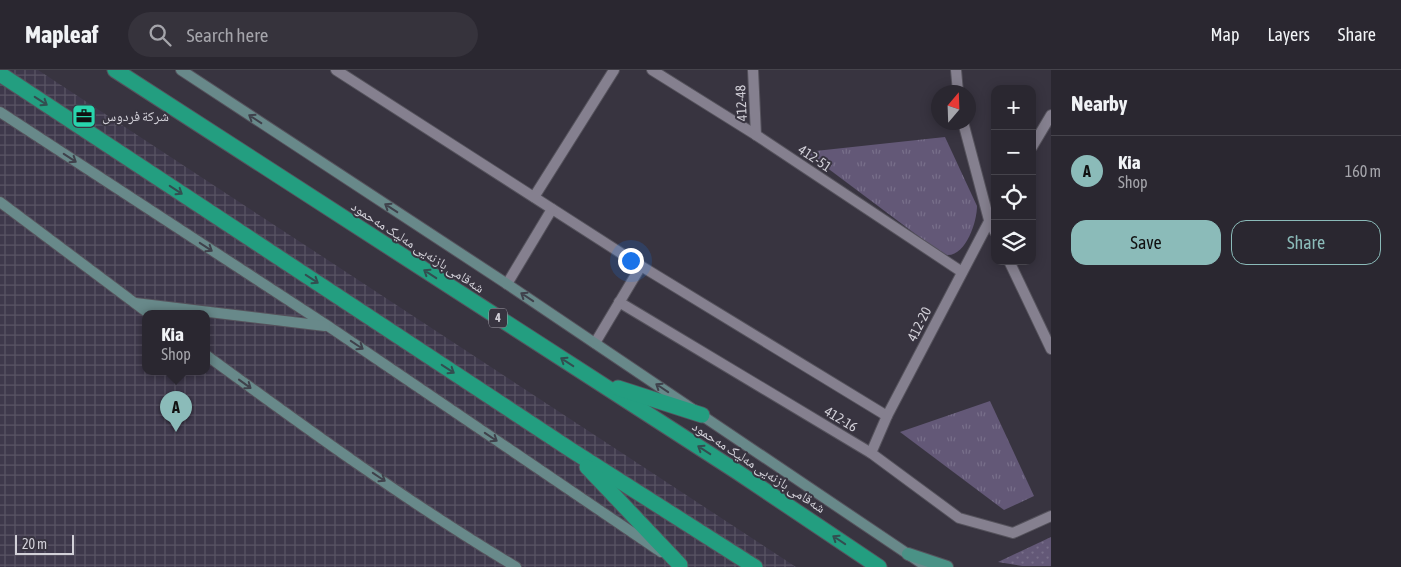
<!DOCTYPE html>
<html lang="en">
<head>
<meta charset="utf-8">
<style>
	:root { --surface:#2a2730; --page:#36333c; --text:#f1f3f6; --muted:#a5a5ab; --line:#46444c; --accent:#8bbbb9 }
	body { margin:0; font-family:"Asap Condensed","Noto Naskh Arabic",sans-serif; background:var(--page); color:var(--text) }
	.controls { position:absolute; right:15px; top:15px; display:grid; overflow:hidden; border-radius:10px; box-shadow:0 2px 12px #0003 }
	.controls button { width:45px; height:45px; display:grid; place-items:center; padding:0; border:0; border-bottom:1px solid var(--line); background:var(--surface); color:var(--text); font:25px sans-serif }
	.compass { position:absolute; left:931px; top:15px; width:45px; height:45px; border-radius:50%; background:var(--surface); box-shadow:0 2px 12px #0003; rotate:19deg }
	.scale { position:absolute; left:15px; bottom:12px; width:59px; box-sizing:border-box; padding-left:5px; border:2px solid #d2d0d8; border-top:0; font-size:14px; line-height:18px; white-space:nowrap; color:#d2d0d8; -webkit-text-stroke:4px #383440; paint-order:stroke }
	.you { position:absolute; left:630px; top:190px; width:18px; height:18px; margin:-12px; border:4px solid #fff; border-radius:50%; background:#1a73e8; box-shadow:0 0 0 8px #1a73e833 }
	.badge { display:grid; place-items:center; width:32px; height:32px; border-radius:50%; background:var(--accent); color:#111; font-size:16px; font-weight:700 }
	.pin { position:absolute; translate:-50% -41px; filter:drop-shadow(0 1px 2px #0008) }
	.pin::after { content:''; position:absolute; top:26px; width:18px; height:15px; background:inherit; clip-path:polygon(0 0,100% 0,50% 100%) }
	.popup { position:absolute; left:142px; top:240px; width:68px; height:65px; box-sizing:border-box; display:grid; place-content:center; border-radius:10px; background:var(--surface); filter:drop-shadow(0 1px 4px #0005); font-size:16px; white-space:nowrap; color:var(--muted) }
	.popup b { font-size:19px; color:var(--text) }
	.popup::after { content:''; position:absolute; left:50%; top:100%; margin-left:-10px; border:10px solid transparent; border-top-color:var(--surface) }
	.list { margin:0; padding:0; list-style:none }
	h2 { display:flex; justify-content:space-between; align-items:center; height:65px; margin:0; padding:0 20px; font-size:21px }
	h2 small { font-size:16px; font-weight:400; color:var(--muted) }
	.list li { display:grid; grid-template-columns:32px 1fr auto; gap:15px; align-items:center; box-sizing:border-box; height:70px; padding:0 20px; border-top:1px solid var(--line) }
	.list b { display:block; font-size:19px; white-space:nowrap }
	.list p { margin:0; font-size:16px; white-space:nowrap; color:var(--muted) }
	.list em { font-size:16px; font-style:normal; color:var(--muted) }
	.actions { display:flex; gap:10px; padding:15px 20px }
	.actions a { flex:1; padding:11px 0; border:1px solid var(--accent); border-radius:15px; text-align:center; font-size:18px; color:var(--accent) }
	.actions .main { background:var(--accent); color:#111 }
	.icon { flex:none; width:28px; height:28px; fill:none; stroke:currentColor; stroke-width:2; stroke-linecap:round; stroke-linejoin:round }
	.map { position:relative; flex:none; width:1051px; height:497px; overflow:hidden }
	header { display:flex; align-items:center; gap:30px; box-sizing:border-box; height:70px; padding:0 25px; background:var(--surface); border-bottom:1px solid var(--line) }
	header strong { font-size:24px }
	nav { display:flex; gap:28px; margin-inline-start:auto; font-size:18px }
	.search { width:350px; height:45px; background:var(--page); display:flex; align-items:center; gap:12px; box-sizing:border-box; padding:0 18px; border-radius:28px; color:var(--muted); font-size:19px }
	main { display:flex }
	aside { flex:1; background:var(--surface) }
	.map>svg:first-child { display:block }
	.industrial { fill:url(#industrial-grid); fill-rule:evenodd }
	.park { fill:url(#park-tufts) }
	.garden { fill:url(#garden-dots) }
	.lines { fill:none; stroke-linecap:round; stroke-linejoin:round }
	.street-casing { stroke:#55525c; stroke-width:12 }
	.secondary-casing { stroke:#55525c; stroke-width:12 }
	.primary-casing { stroke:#55525c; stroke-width:14 }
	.highway-casing { stroke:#55525c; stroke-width:17 }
	.street { stroke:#85808f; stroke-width:10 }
	.secondary { stroke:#68898a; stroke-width:10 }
	.primary { stroke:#4a9286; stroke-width:12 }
	.highway { stroke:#239e80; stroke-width:15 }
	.oneway { stroke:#334e50 }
	.oneway2 { stroke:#3f414b }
	.labels { text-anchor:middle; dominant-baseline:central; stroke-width:4; stroke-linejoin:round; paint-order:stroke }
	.shield { fill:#383440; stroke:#a4a1aa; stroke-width:1 }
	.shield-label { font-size:12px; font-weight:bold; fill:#d2d0d8 }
	.street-label { font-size:14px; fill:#d2d0d8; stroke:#383440 }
	.poi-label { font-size:14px; fill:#d2d0d8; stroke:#383440; text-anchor:start }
</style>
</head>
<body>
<header>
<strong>Mapleaf</strong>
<div class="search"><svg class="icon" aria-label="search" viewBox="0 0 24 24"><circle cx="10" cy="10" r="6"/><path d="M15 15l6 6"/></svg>Search here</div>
<nav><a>Map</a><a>Layers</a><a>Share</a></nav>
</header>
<main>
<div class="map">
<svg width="1051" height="497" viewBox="0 0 1051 497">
	<defs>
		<pattern id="industrial-grid" width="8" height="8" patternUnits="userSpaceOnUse" patternTransform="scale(1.25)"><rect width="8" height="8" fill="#3e384b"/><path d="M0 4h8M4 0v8" fill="none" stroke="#595464"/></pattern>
		<pattern id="park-tufts" width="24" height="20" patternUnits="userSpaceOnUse" patternTransform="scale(1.25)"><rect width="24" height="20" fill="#635877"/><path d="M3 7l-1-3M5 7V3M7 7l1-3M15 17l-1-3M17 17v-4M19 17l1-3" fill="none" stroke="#786f8a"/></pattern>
		<pattern id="garden-dots" width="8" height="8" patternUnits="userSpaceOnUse" patternTransform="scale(1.25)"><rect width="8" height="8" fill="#635877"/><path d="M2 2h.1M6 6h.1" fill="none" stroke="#786f8a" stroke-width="1.8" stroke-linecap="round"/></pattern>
	</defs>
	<rect width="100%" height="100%" fill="#383440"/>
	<path class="industrial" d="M 0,0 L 38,0 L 796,497 L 0,497 ZM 146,243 L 206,243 L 206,301 L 146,301 Z"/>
	<g class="park">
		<path d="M 945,67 L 977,136 C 977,153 964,192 942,184 L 806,82 Z"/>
		<polygon points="990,331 1034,426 1004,440 900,362"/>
	</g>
	<polygon class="garden" points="1051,467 1051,496 1022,496 998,492"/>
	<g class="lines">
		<g class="street-casing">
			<g id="street">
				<polyline points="336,0 641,196 887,346"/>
				<polyline points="652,0 756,65 962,202"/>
				<polyline points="753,0 756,65"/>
				<polyline points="956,0 958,22"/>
				<polyline points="963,52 989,150 995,162"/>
				<polyline points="1032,77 1051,45"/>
				<polyline points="534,127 614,0"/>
				<polyline points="1009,191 1051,279"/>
				<polyline points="507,214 552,139"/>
				<polyline points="619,232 871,383 959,448 1013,463 1051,446"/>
				<polyline points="595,273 641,196"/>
				<polyline points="871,383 887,346 995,140"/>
			</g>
		</g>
		<g class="secondary-casing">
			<g id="secondary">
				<polyline points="181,0 507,214 927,497"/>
				<polyline points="0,42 328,256 661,482"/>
				<polyline points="0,132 148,243"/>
				<polyline points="135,233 325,256"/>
				<path d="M 206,285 C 307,359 409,433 516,497"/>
			</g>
		</g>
		<g class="primary-casing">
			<polyline id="primary" points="908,484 947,497"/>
		</g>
		<g class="highway-casing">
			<g id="highway">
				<polyline points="115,0 736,401 879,497"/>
				<polyline points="0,4 571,380 755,497"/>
				<polyline points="618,318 702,345"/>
				<polyline points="587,397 680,495"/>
			</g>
		</g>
		<use href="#street" class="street"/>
		<use href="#secondary" class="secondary"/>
		<use href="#primary" class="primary"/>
		<use href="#highway" class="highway"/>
	</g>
	<defs><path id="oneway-shaft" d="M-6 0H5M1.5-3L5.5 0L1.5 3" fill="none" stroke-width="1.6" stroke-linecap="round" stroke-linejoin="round" transform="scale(1.25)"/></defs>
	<g class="oneway">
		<use href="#oneway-shaft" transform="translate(41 31) rotate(33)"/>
		<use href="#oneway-shaft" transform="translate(176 120) rotate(33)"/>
		<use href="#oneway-shaft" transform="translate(430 204) rotate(-147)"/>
		<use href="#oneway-shaft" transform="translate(312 209) rotate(33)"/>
		<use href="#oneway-shaft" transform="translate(567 292) rotate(-147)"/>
		<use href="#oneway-shaft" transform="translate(448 299) rotate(33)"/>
		<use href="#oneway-shaft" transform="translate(704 380) rotate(-147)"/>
		<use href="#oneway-shaft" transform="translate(839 470) rotate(-146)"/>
	</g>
	<g class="oneway2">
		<use href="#oneway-shaft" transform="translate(255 49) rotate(-147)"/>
		<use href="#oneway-shaft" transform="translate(70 88) rotate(33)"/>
		<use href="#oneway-shaft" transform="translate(391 138) rotate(-147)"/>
		<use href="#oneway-shaft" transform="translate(206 177) rotate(33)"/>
		<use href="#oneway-shaft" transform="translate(527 227) rotate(-146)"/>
		<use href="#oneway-shaft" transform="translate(357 275) rotate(34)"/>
		<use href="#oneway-shaft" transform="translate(245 314) rotate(36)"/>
		<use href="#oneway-shaft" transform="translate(662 318) rotate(-146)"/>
		<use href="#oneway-shaft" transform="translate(491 367) rotate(34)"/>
		<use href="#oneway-shaft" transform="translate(379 407) rotate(34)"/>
	</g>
	<defs>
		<g id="office-square" transform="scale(1.25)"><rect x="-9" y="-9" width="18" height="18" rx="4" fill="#28d5ad" stroke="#383440"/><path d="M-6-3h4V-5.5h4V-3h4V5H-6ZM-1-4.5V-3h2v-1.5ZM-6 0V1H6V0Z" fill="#111"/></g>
	</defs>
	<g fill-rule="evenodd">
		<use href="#office-square" x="84" y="46"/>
	</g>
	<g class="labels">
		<rect class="shield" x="489" y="238.5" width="18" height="19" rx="4"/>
		<g class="shield-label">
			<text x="498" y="248">4</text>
		</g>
		<g class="street-label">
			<text transform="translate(741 33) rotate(-93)">412-48</text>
			<text transform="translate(815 88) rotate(34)">412-51</text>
			<text transform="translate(418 177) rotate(33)">شەقامی بازنەیی مەلیک مەحمود</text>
			<text transform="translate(919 254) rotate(-63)">412-20</text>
			<text transform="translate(841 349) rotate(31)">412-16</text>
			<text transform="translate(759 397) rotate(33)">شەقامی بازنەیی مەلیک مەحمود</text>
		</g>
		<g class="poi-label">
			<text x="102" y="46">شركة فردوس</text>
		</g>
	</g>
</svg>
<div class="controls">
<button>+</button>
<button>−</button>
<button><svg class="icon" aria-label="locate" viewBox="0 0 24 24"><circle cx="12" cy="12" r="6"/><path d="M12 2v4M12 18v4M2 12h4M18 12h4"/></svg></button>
<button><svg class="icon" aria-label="layers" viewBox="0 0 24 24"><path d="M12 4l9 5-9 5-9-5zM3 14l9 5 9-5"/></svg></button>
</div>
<svg class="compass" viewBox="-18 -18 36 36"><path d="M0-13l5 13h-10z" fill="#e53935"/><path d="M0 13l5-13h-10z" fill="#a5a5ab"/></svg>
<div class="scale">20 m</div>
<div class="you"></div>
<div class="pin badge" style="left:176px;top:362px">A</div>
<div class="popup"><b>Kia</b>Shop</div>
</div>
<aside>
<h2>Nearby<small></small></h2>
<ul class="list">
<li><span class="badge">A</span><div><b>Kia</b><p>Shop</p></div><em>160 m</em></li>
</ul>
<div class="actions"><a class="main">Save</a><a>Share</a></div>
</aside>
</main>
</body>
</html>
